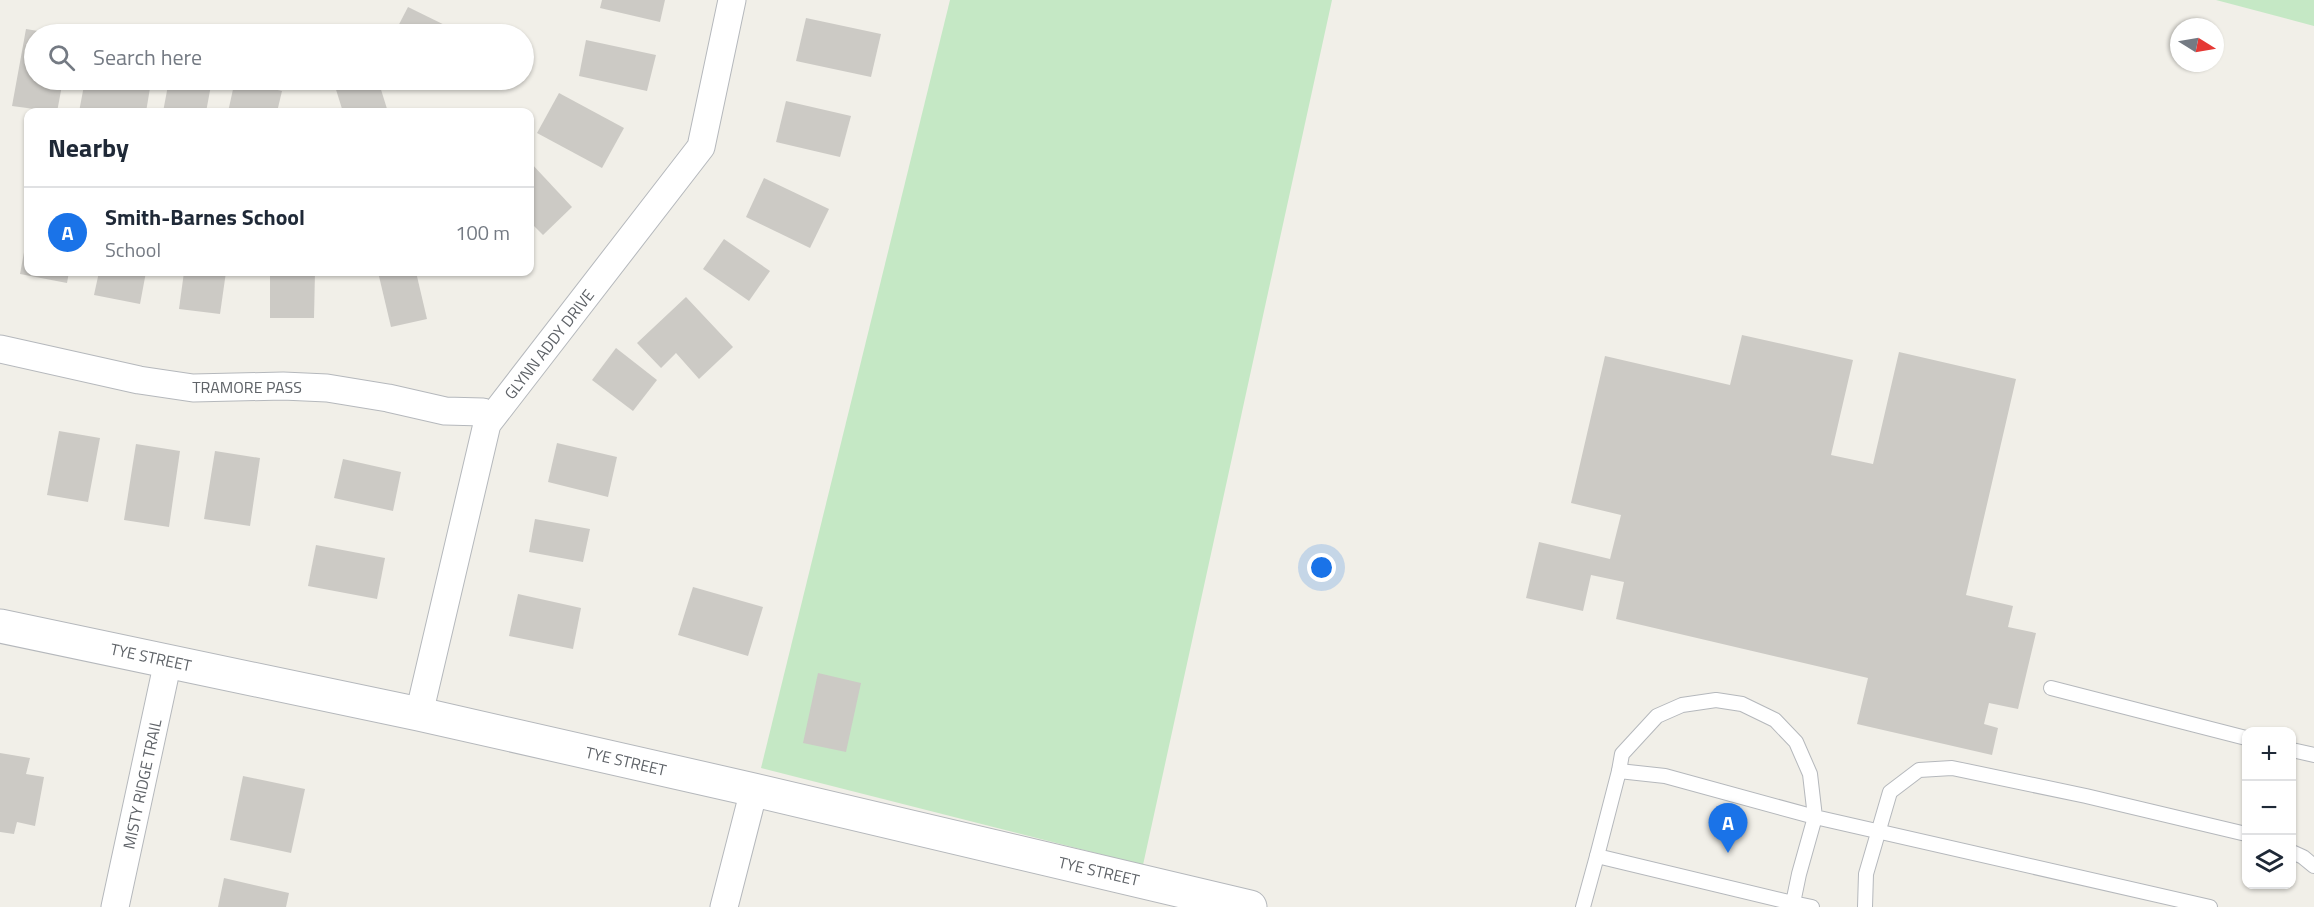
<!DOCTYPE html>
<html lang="en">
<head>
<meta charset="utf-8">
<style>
	:root { --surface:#fff; --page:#f2f2f3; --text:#1f2937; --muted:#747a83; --line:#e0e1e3; --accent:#1a73e8 }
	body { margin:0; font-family:"Titillium Web",sans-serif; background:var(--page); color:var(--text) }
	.controls { position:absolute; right:18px; bottom:18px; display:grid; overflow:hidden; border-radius:12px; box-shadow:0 2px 4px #0004 }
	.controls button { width:54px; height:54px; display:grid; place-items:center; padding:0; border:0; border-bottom:2px solid var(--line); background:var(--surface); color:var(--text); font:30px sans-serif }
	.compass { position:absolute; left:2170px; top:18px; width:54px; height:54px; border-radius:50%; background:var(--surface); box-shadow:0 2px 4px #0004; rotate:101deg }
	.you { position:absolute; left:1322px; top:568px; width:21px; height:21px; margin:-15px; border:4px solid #fff; border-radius:50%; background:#1a73e8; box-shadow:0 0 0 9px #1a73e833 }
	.badge { display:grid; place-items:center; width:39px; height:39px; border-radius:50%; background:var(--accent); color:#fff; font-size:20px; font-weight:700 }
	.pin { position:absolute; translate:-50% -50px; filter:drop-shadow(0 2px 3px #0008) }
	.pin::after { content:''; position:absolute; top:32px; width:21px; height:18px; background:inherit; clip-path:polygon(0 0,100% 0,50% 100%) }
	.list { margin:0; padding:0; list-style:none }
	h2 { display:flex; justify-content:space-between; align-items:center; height:78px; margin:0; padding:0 24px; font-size:26px }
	h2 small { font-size:20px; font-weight:400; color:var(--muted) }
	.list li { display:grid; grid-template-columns:39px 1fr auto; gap:18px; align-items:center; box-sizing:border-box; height:90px; padding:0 24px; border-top:2px solid var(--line) }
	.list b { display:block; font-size:22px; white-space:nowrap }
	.list p { margin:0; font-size:20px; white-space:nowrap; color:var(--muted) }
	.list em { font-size:20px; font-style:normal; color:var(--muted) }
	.icon { flex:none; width:33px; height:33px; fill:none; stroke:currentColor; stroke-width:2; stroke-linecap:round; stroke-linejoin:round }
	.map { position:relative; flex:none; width:2314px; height:907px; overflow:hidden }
	.search { position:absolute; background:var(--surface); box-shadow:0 2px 4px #0004; left:24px; top:24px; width:510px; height:66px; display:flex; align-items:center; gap:15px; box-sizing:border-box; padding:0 21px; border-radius:33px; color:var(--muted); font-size:22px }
	.panel { position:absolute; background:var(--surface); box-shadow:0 2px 4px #0004; left:24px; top:108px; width:510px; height:168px; border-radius:12px }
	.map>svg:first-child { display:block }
	.green { fill:#c5e8c5 }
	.building { fill:#cccac5 }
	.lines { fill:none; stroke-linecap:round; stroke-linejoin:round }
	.service-casing { stroke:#b5b8bc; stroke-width:16 }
	.minor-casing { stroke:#b5b8bc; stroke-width:29 }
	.tertiary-casing { stroke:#b5b8bc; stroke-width:35 }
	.service { stroke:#fff; stroke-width:14 }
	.minor { stroke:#fff; stroke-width:27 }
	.tertiary { stroke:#fff; stroke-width:33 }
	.labels { text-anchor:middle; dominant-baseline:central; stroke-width:5; stroke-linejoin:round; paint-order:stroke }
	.street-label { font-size:16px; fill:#5f6368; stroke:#fff }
</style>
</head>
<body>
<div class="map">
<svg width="2314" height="907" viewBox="0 0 2314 907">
	<rect width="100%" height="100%" fill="#f1efe8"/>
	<g class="green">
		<polygon points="950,0 1332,0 1143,865 761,768"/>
		<polygon points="2216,0 2314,0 2314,26"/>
	</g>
	<g class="building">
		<polygon points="602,0 665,0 660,22 600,8"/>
		<polygon points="408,7 463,34 394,34"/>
		<polygon points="806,18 881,34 871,77 796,61"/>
		<polygon points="26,29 50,33 34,34 34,80 63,80 57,112 12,106"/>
		<polygon points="586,40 656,55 647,91 579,76"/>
		<polygon points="85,80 139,80 151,82 146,112 79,112"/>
		<polygon points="169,80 212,80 206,112 163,112"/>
		<polygon points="235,80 282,91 277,112 228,112"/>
		<polygon points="333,80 378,80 388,112 343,112"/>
		<polygon points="559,93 624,128 602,168 537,133"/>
		<polygon points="786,101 851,116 840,157 776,142"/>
		<polygon points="530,162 572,207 543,235 530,222"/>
		<polygon points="764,178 829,209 810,248 746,217"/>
		<polygon points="27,236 28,272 69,272 67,283 20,274"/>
		<polygon points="724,239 770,271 749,301 703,269"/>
		<polygon points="99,272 146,272 140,304 94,295"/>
		<polygon points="184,272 226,272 220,314 179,309"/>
		<polygon points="270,272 315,272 314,318 270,318"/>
		<polygon points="378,272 416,272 427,319 391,327"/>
		<polygon points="686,297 733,347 699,379 676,353 661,368 637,343"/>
		<polygon points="1742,335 1853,360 1831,455 1873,464 1899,352 2016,379 1966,595 2013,606 2008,627 2036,633 2018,709 1989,703 1984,724 1998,728 1992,755 1857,724 1868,678 1616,619 1624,582 1591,575 1583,611 1526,598 1539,542 1610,559 1621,515 1571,503 1605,356 1730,385"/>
		<polygon points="616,348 657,380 633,411 592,380"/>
		<polygon points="59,431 100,438 88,502 47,495"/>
		<polygon points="557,443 617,457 608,497 548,482"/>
		<polygon points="136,444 180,451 169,527 124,520"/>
		<polygon points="215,451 260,458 250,526 204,519"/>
		<polygon points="343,459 401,472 393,511 334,498"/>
		<polygon points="535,519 590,529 583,562 529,552"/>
		<polygon points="316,545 385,558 377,599 308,586"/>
		<polygon points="693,587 763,607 748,656 678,635"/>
		<polygon points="518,594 581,608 573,649 509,636"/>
		<polygon points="818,673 861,683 846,752 803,743"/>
		<polygon points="0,753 30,758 26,774 44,777 35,826 17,822 14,834 0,832"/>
		<polygon points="243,776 305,789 291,853 230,840"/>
		<polygon points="224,878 289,893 286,907 218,907"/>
	</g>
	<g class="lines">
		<g class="service-casing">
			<g id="service">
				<polyline points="2051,688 2246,738"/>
				<polyline points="2292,750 2314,755"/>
				<polyline points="1619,771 1622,754 1657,716 1682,705 1716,700 1742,704 1775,720 1796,742 1810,774 1815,817 2210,907"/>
				<polyline points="2292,852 2303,857 2314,866"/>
				<polyline points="1583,907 1597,856"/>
				<polyline points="1792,907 1793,903 1799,874 1815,817 1665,776 1619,771 1597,856 1793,903 1812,907"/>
				<polyline points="1865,907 1866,874 1890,792 1919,770 1952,768 2086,796 2246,834"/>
			</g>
		</g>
		<g class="minor-casing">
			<g id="minor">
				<polyline points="0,349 139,380 193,388 283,386 327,388 388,398 445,411 483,412 487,424"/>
				<polyline points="419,714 487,424 701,147 732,0"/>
				<polyline points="115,907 168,661"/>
				<polyline points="724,907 754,790"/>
			</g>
		</g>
		<g class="tertiary-casing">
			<polyline id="tertiary" points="0,626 419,714 754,790 1250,907"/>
		</g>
		<use href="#service" class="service"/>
		<use href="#minor" class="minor"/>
		<use href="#tertiary" class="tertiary"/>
	</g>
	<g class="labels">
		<g class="street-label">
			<text transform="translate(549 344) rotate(-52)">GLYNN ADDY DRIVE</text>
			<text x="247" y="387">TRAMORE PASS</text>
			<text transform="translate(151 657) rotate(12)">TYE STREET</text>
			<text transform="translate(626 761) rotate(13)">TYE STREET</text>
			<text transform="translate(142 784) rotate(-78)">MISTY RIDGE TRAIL</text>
			<text transform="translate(1099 871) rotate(13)">TYE STREET</text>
		</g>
	</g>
</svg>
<div class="controls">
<button>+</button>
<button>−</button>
<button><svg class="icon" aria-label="layers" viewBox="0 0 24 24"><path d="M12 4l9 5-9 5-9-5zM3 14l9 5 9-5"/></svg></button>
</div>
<svg class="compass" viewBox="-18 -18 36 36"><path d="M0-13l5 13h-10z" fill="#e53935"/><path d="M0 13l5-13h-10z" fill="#747a83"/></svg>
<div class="you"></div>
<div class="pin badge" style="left:1728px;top:853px">A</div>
<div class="search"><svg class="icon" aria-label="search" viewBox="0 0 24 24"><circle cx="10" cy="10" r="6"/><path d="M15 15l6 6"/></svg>Search here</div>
<section class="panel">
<h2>Nearby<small></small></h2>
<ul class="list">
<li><span class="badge">A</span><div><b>Smith-Barnes School</b><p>School</p></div><em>100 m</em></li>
</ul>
</section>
</div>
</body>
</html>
